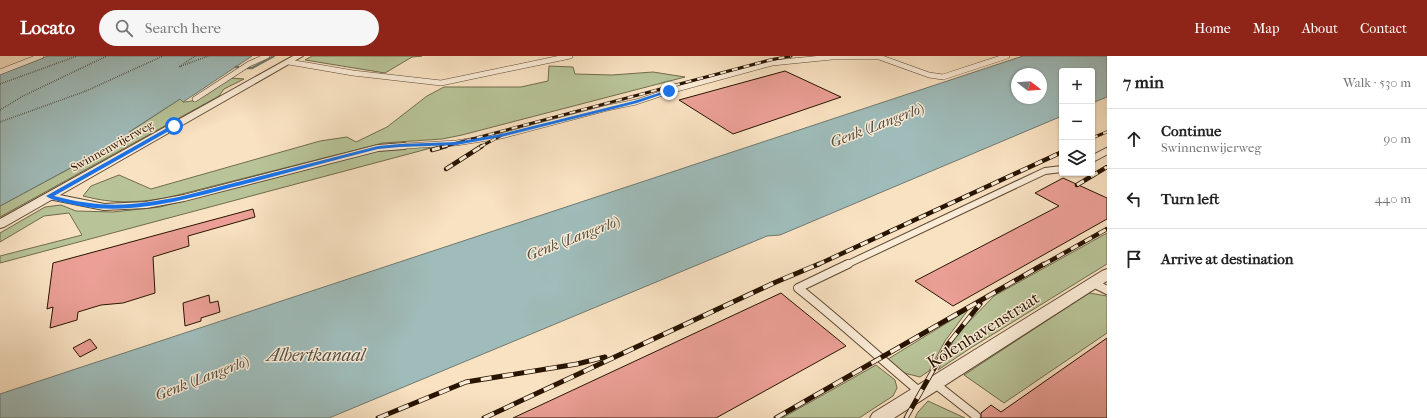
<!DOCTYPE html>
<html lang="en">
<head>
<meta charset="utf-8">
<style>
	:root { --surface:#fff; --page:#f6f6f6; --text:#222; --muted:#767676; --line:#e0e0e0; --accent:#8f2418 }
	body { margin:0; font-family:"IM FELL French Canon",serif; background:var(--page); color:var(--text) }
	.controls { position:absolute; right:12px; top:12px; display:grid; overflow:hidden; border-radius:4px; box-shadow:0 1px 3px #0004 }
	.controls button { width:36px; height:36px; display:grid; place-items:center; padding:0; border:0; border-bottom:1px solid var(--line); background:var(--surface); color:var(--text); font:20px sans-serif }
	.compass { position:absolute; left:1011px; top:12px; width:36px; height:36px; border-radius:50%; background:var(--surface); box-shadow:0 1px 3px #0004; rotate:107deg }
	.stop { position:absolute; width:12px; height:12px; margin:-9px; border:3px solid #1a73e8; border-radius:50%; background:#fff }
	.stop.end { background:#1a73e8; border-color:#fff; box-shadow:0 1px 4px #0008 }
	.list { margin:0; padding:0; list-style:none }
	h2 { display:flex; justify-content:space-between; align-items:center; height:52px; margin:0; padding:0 16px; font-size:17px }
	h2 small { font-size:13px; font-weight:400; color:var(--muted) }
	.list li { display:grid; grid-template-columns:26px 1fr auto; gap:12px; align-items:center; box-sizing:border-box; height:60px; padding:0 16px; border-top:1px solid var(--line) }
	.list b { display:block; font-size:15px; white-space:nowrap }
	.list p { margin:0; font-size:13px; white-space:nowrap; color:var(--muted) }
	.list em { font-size:13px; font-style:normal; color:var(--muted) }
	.icon { flex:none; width:22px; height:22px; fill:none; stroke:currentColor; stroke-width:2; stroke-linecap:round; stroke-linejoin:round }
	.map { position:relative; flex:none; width:1107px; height:362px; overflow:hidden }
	header { display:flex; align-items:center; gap:24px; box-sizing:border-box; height:56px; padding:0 20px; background:var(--accent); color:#fff }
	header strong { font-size:19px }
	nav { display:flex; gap:22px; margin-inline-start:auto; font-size:14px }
	.search { width:280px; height:36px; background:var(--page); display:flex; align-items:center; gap:10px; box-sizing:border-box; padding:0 14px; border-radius:22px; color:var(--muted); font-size:15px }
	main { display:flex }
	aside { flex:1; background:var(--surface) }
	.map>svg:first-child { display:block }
	.green { fill:#b8c498; stroke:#706c4c }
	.water { fill:#9fbcba; stroke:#6f7970; fill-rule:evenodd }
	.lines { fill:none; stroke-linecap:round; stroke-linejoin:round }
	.stream { stroke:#6f7970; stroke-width:2.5 }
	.building { fill:#eb9f96; stroke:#281401 }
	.lane-far2-casing { stroke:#5c4831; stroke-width:6 }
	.lane-far1-casing { stroke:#5c4831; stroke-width:8 }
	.lane-casing { stroke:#5c4831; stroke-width:10 }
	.street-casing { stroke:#5c4831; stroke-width:2 }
	.path { stroke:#281401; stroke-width:1.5; stroke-dasharray:0.5 1.5; stroke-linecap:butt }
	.lane-far2 { stroke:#fbecd7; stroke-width:5 }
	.lane-far1 { stroke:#fbecd7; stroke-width:6 }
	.lane { stroke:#fbecd7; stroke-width:8 }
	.street { fill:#fbecd7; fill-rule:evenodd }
	.rail-far2-casing { stroke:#281401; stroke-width:3 }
	.rail-far1-casing { stroke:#281401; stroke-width:4.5 }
	.rail-casing { stroke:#281401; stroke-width:5 }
	.rail-far2 { stroke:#fbecd7; stroke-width:2; stroke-dasharray:6; stroke-linecap:butt }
	.rail-far1 { stroke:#fbecd7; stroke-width:3; stroke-dasharray:8; stroke-linecap:butt }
	.rail { stroke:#fbecd7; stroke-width:3.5; stroke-dasharray:11; stroke-linecap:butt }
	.route { fill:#1a73e8 }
	.labels { text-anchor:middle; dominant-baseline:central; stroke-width:3; stroke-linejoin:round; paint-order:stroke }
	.far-street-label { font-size:12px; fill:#281401; stroke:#fbecd7 }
	.water-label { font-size:15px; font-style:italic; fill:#524f42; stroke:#fbecd7 }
	.near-street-label { font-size:17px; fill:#281401; stroke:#fbecd7 }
	.near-water-label { font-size:18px; font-style:italic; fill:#524f42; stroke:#fbecd7 }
</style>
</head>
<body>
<header>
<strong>Locato</strong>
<div class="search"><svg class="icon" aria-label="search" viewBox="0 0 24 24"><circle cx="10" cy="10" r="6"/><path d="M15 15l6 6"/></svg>Search here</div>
<nav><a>Home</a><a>Map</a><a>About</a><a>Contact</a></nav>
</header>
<main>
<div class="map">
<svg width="1107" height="362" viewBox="0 0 1107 362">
	<rect width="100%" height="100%" fill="#f9e2c2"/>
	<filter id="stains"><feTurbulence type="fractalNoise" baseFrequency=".005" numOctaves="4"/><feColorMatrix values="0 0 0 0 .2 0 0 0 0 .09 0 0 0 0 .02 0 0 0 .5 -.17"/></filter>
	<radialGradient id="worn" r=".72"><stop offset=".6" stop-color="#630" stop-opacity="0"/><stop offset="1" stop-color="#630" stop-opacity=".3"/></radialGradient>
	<g class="green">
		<polygon points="312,0 422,0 412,1 385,17 305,4"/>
		<path d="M 549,10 L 573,11 L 575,18 L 612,19 L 653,16 L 685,21 L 462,79 L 442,83 L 383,87 L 166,142 C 134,147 114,148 83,140 L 91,130 L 119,119 L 151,133 L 320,85 L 347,81 L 356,86 L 387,71 L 427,40 L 444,31 L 521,31 L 548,25 Z"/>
		<path d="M 230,22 L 244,23 L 224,33 L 219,40 L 0,161 L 0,150 L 134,78 L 128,77 L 180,43 L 183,46 C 201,46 215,32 230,22 Z"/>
		<polygon points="410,91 431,92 0,207 0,200 82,179 69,157 44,160 0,186 0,177 45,151 61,149 76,155 113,156 160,151 379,93"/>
		<polygon points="1107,177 1107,208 969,293 938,314 957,278 994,240"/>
		<polygon points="1089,237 1107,240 1107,277 1004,347 964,319"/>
		<polygon points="968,254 945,285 929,315 920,321 904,317 888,303"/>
		<polygon points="876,309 895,324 897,332 893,340 859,362 782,362"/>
		<polygon points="928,345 965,362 915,362 918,356"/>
	</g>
	<g class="water">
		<polygon points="48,0 252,0 183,46 180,43 129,76 135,77 0,150 0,18"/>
		<path d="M 1023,0 L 1107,0 L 1107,41 L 1092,47 L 1092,15 L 1062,15 L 1062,60 L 780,179 L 767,180 L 329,362 L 0,362 L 0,338 ZM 1017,18 L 1041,18 L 1041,42 L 1017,42 Z"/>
	</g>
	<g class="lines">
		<g class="stream">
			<polyline points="236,11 238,11"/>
			<polyline points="247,12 252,12 274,0"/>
		</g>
	</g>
	<g class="building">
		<polygon points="785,15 841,41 733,78 679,44"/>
		<polygon points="1063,122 1107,142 1107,163 953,250 915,225 1059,150 1035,137"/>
		<polygon points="253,153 255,161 188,180 189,190 153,201 155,237 123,247 101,249 78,256 77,264 50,272 53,251 47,253 53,207"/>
		<polygon points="781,237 846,290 716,362 513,362"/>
		<polygon points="209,239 210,247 218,245 220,256 201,262 201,265 185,270 183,247"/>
		<polygon points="1107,282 1107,362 981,362 981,357 991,349 1001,356"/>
		<polygon points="90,283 97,292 80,301 73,292"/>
	</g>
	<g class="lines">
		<g class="lane-far2-casing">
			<g id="lane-far2">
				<polyline points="289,6 353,17 441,27 570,0"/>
				<polyline points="0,16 41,0"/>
				<polyline points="195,43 249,8 267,0"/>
				<polyline points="389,91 456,87 501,80 607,52 636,46 669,35 772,7 832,1 879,1 929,19 943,21 1007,0"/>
			</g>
		</g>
		<g class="lane-far1-casing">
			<g id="lane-far1">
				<polyline points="1092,103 1107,95"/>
				<polyline points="49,140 104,151 146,149 184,142 378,92 404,90"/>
				<polyline points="846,209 1045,115 1062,113"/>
			</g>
		</g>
		<g class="lane-casing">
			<g id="lane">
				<path d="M 848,208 L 798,232 C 840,265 879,302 920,336"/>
				<polyline points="1093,227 1107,234"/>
				<polyline points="934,327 976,360"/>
			</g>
		</g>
		<g class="street-casing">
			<g id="street">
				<polygon points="293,0 303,0 4,171 0,172 0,163"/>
				<polygon points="1107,213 1107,225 894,362 870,362 873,357 1102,215"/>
			</g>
		</g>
		<g class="path">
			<polyline points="195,0 179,11 208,0"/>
			<polyline points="0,28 77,0"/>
			<polyline points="0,54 23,40 107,0"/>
			<polyline points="0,66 86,35 163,0"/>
		</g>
		<use href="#lane-far2" class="lane-far2"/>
		<use href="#lane-far1" class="lane-far1"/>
		<use href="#lane" class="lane"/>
		<use href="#street" class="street"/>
		<g class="rail-far2-casing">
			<g id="rail-far2">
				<polyline points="1092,82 1107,76"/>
				<polyline points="442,91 770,4 791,0"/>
				<polyline points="480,91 502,79"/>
			</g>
		</g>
		<g class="rail-far1-casing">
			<g id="rail-far1">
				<polyline points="432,94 446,90"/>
				<polyline points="446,113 482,90"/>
				<polyline points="1077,129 1107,111"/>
				<polyline points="817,209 1062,96"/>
				<polyline points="1043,209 1107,173"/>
			</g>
		</g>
		<g class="rail-casing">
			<g id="rail">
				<polyline points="378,362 466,326 577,308 605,301"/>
				<polyline points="484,362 776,226 819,208"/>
				<polyline points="776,362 1044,208"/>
				<polyline points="906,362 948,288 980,248"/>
			</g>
		</g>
		<use href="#rail-far2" class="rail-far2"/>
		<use href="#rail-far1" class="rail-far1"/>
		<use href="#rail" class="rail"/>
	</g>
	<path class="route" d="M 668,34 L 672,35 L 637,47 L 501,81 L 456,89 L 400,91 L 378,93 C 335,104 292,116 249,127 C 189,142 128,163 66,147 C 60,145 51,144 46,140 L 174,68 L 176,69 L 176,71 L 54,140 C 104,153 134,150 183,140 L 378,90 L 400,88 L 456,86 L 501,78 L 634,45 Z"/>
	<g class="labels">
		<g class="far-street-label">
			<text transform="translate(112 90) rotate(-29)">Swinnenwijerweg</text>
		</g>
		<g class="water-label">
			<text transform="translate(877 69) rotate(-21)">Genk (Langerlo)</text>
			<text transform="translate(573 182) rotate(-21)">Genk (Langerlo)</text>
			<text transform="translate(202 322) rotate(-21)">Genk (Langerlo)</text>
		</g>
		<g class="near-street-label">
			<text transform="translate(983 274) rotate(-32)">Kolenhavenstraat</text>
		</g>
		<g class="near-water-label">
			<text x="316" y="299">Albertkanaal</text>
		</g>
	</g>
	<rect width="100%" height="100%" filter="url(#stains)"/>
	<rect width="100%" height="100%" fill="url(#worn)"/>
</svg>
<div class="controls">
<button>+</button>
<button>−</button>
<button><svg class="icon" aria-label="layers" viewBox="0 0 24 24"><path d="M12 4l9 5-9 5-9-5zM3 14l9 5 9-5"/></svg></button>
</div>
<svg class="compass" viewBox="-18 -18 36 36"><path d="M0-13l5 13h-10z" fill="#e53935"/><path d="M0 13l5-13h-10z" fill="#767676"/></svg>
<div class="stop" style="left:174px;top:70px"></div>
<div class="stop end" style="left:669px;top:35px"></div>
</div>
<aside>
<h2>7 min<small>Walk · 530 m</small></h2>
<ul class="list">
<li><svg class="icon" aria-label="ahead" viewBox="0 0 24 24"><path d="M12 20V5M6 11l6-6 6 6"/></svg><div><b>Continue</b><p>Swinnenwijerweg</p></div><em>90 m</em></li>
<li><svg class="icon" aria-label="left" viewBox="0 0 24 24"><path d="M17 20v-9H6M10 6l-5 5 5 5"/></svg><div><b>Turn left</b></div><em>440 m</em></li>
<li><svg class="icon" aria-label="arrive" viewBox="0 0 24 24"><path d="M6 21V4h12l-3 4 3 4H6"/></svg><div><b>Arrive at destination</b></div></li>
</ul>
</aside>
</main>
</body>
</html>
